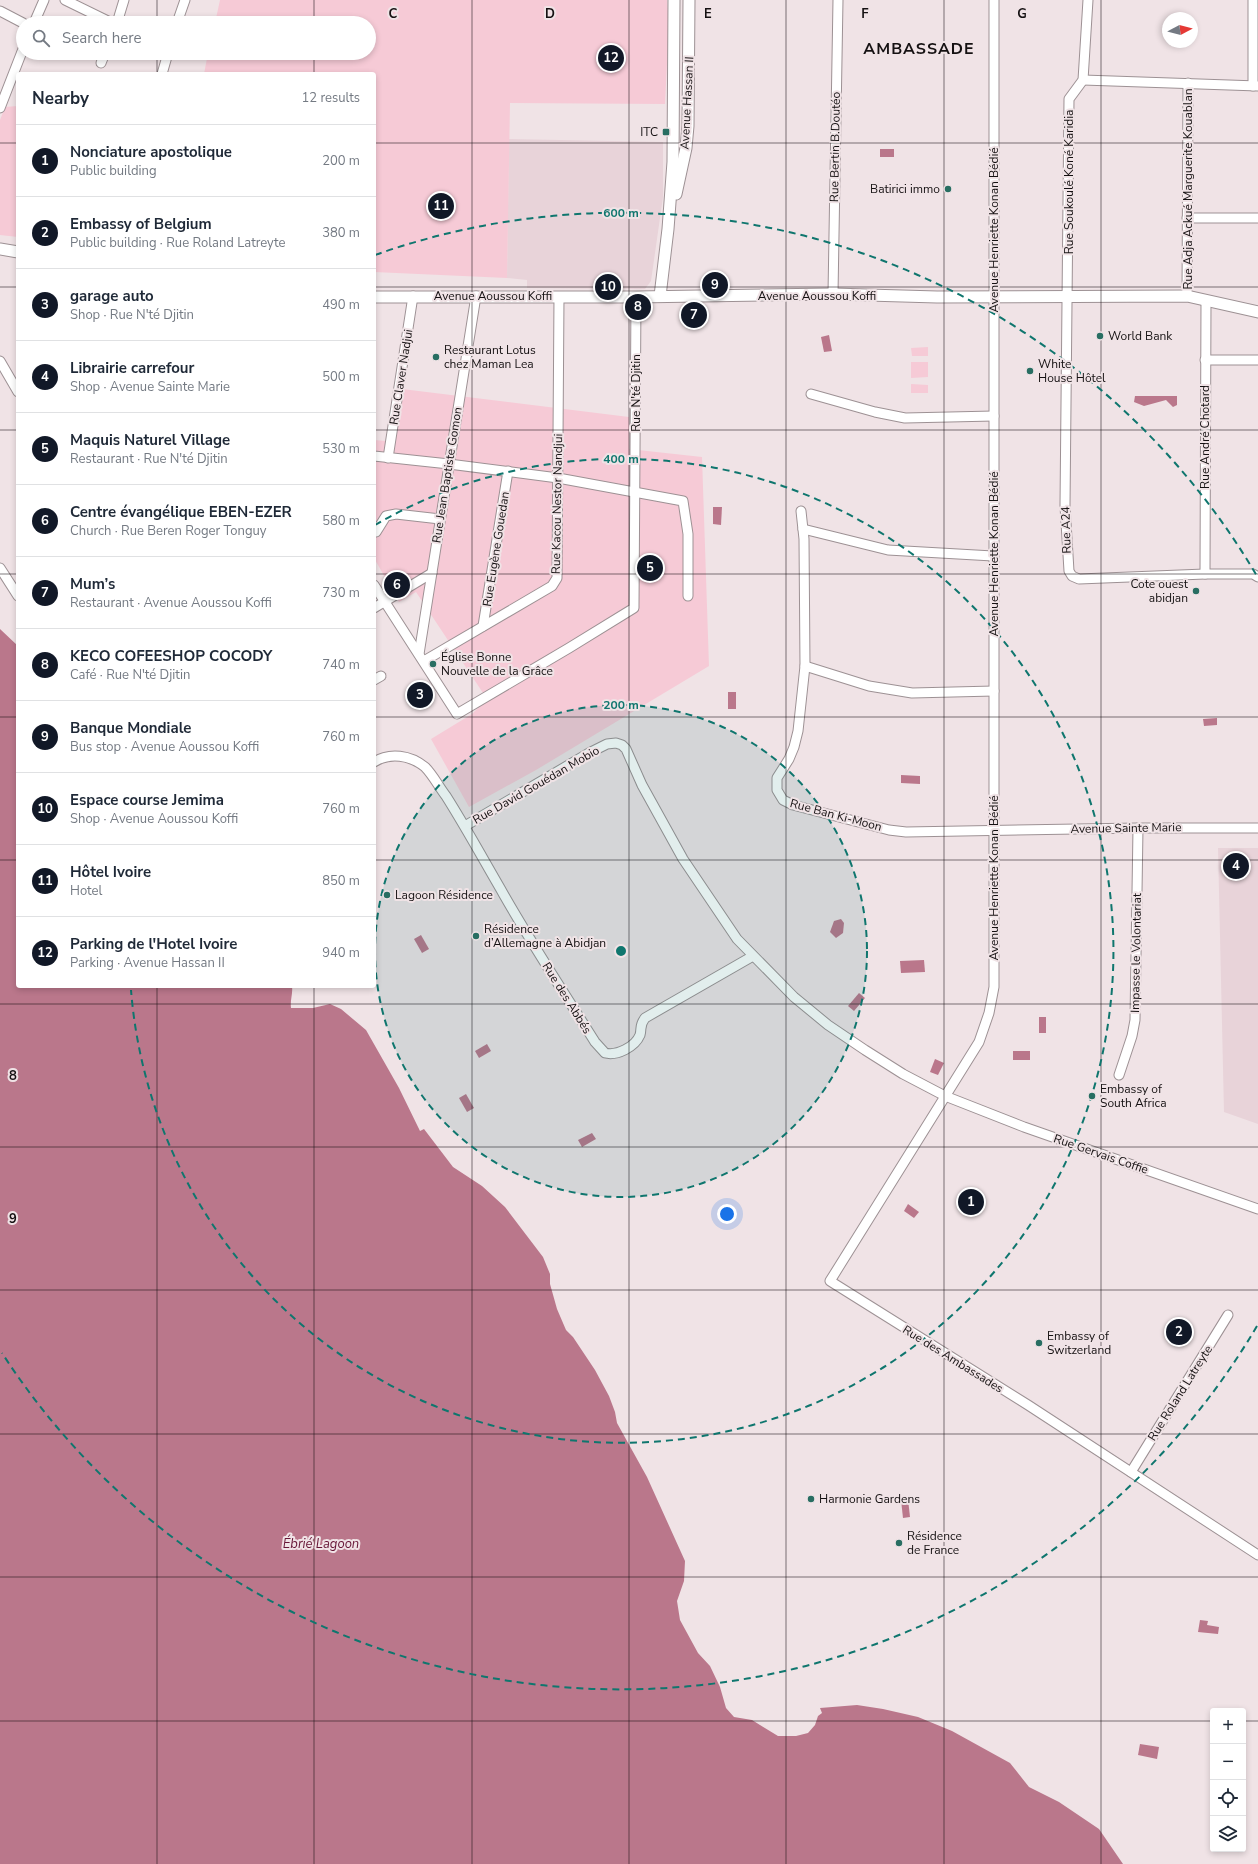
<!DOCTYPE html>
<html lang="en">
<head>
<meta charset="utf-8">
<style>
	:root { --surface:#fff; --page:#f2f2f3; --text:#1f2937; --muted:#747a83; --line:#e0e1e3; --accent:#111827 }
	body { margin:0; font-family:"Nunito Sans",sans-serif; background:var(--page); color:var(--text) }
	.controls { position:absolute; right:12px; bottom:12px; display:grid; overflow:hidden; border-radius:4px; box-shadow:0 2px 6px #0003 }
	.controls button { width:36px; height:36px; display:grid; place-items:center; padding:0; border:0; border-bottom:1px solid var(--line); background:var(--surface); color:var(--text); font:20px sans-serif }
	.compass { position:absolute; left:1162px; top:12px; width:36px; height:36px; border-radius:50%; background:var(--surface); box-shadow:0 2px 6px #0003; rotate:83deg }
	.you { position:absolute; left:727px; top:1214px; width:14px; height:14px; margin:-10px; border:3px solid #fff; border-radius:50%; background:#1a73e8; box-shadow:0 0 0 6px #1a73e833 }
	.badge { display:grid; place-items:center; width:26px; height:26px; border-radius:50%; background:var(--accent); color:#fff; font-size:13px; font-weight:700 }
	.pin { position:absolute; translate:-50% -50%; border:2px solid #fff; box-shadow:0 1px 4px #0006 }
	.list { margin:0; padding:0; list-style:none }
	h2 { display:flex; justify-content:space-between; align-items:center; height:52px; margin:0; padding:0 16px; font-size:17px }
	h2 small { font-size:13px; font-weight:400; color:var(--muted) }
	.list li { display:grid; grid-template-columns:26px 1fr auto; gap:12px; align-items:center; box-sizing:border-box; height:72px; padding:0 16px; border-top:1px solid var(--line) }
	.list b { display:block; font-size:15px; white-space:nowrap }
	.list p { margin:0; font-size:13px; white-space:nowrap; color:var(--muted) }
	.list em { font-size:13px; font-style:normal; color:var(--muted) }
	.icon { flex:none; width:22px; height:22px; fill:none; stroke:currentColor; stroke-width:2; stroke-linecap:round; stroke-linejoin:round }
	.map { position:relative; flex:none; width:1258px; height:1864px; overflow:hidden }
	.search { position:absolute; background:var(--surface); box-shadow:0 2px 6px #0003; left:16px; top:16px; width:360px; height:44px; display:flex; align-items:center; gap:10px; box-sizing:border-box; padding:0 14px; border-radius:22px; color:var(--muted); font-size:15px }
	.panel { position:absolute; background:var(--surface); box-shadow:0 2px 6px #0003; left:16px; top:72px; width:360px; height:916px; border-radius:4px }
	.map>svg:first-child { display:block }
	.built { fill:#e8d3d9 }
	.green { fill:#f6cad6 }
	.water { fill:#ba778b }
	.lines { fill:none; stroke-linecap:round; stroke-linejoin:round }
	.minor-casing { stroke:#9d9194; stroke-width:11 }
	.tertiary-casing { stroke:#9d9194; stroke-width:13 }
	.minor { stroke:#fff; stroke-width:9 }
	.tertiary { stroke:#fff; stroke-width:11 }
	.grid { fill:none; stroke:#151112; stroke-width:1; stroke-opacity:0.55 }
	.ring { fill:none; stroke:#0f766e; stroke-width:2; stroke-dasharray:7 5 }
	.poi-dot { fill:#286e62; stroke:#f0e3e6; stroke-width:1.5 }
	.labels { text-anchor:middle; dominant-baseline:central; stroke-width:4; stroke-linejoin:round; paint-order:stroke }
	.street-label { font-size:12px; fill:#151112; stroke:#f0e3e6 }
	.poi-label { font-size:12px; fill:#151112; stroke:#f0e3e6; text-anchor:start }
	.water-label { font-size:13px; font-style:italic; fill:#671637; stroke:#f0e3e6 }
	.district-label { font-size:16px; font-weight:bold; letter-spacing:1px; fill:#151112; stroke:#f0e3e6 }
	.grid-label { font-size:13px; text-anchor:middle; font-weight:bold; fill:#151112; stroke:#f0e3e6; stroke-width:4; stroke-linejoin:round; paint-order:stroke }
	.centre { fill:#0f766e; stroke:#f0e3e6; stroke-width:2 }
	.ring-label { font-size:12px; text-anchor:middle; font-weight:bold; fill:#0f766e; stroke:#f0e3e6; stroke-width:4; stroke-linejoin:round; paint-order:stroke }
</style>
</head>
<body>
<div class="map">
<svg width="1258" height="1864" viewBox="0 0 1258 1864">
	<rect width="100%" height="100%" fill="#f0e3e6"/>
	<g class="built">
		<polygon points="509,139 663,142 663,197 651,281 645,289 527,288 527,280 507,278"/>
		<polygon points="1218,848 1258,848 1258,1124 1224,1112"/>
	</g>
	<g class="green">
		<polygon points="220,0 667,0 669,24 665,104 510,103 507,278 374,272 374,74 204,74 208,53 369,53 369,23 215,23"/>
		<polygon points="18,106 18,237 0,235 0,120 5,107"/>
		<polygon points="928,347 928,356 912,356 911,348"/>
		<polygon points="911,362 928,362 928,377 911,378"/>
		<polygon points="911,384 928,385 928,393 911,393"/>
		<polygon points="394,388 629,417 629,449 702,457 709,666 536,770 469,807 431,739 472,714 487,699 416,592 399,602 374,558 374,440 386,441"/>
	</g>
	<g class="water">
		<rect x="880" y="149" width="14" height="8"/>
		<polygon points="829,335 832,351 824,352 821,337"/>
		<polygon points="1135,396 1177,396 1177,405 1173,407 1166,400 1144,406 1134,402"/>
		<polygon points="713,507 722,507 721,525 713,524"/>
		<path d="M 0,629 L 18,646 L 18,986 L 292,986 C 293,994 290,1000 291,1008 L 313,1008 L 330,1004 L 341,1009 L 366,1030 L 399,1088 L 420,1131 L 424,1129 L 453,1167 L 482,1186 L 505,1207 L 543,1257 L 550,1274 L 550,1284 L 557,1309 L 566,1330 L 573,1337 L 595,1370 L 609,1396 L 615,1412 L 617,1423 L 647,1477 L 685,1561 L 684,1581 L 677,1601 L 680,1620 L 698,1653 L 710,1666 L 720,1687 L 726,1708 L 734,1717 L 752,1720 L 778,1736 L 796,1736 L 808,1733 L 815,1725 L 818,1716 L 822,1713 L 820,1708 L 857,1705 L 883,1709 L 918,1717 L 952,1731 L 1010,1763 L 1029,1787 L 1059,1802 L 1099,1829 L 1123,1864 L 0,1864 Z"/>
		<rect x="728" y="692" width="8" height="17"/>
		<polygon points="1217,718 1217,725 1204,726 1203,719"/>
		<polygon points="901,775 920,776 920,784 901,783"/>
		<polygon points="841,919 844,923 843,933 836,938 830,932 834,921"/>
		<polygon points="421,935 429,949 422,953 414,939"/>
		<polygon points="924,960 925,972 901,973 900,961"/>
		<polygon points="859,993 865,998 854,1011 848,1006"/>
		<rect x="1039" y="1017" width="7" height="16"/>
		<polygon points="487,1044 491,1051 479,1058 475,1051"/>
		<rect x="1013" y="1051" width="17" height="9"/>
		<polygon points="935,1059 944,1063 938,1075 930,1072"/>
		<polygon points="466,1094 474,1108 467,1112 459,1098"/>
		<polygon points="592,1133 596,1139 582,1147 578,1140"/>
		<polygon points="908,1204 919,1212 914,1218 904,1211"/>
		<polygon points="908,1499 910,1517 903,1518 901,1500"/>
		<polygon points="1200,1620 1208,1621 1207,1625 1219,1627 1218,1634 1198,1632"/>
		<polygon points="1140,1744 1159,1747 1157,1759 1138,1755"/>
	</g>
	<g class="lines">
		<g class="minor-casing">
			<g id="minor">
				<polyline points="65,0 112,23"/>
				<polyline points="994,0 994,987 989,1013 979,1042 830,1281 1028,1405 1258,1555"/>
				<polyline points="1088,0 1083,80 1069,99 1065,506 1069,571 1072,576 1079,579 1205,574 1253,574 1258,577"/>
				<polyline points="0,11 23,23"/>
				<polyline points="34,23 44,0"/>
				<polyline points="117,23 124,0"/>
				<polyline points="177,23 185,0"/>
				<polyline points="101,63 105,53"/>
				<polyline points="162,74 168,53"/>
				<polyline points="1083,80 1258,86"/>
				<polyline points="1253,86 1253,0"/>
				<polyline points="0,108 23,49"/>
				<polyline points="1187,218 1258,218"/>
				<polyline points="833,294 838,0"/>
				<polyline points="1187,296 1188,83"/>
				<polyline points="1205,360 1258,360"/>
				<polyline points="0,361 18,392"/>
				<polyline points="811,394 875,412 905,418 994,416"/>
				<polyline points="374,456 449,464 558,478 683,501 688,534 688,596"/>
				<polyline points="388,458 413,296"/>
				<polyline points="801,511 804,539 805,666 798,731 794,747 789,759 777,778 777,790 783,800 793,805 889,830 906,832 1138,828 1258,828"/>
				<polyline points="803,529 888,550 993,556"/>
				<polyline points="376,532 386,516 396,514 440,519"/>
				<polyline points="0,568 18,596"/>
				<polyline points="1205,574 1206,300"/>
				<polyline points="374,585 457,714 569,648 634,608 636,297"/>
				<polyline points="374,608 432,573"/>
				<polyline points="483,626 508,471"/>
				<polyline points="419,654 476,296"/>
				<polyline points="424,661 552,586 557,578 559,297"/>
				<polyline points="805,666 869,686 912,693 994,691"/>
				<polyline points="374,680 381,676"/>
				<path d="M 374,762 C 390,752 410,755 425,767 C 433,775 439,787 446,796 C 465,826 482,857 500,888 C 529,940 563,991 595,1042 L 605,1053 C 617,1056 635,1047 640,1035 C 642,1028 639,1026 645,1018 L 753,956"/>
				<polyline points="465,826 589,753 607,744 616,743 622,745 626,749 642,785 683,859 737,939 794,997 828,1025 865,1050 903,1074 945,1096 1024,1127 1258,1209"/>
				<polyline points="1119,1075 1132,1036 1135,1020 1138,828"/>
				<polyline points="1131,1472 1228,1315"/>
			</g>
		</g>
		<g class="tertiary-casing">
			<g id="tertiary">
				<polyline points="676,194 686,148 688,126 689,0"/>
				<polyline points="0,249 18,252"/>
				<polyline points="660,296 668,229 673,162 674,0"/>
				<polyline points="374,297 636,297 833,294 937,297 1187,296 1258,312"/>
			</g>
		</g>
		<use href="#minor" class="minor"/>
		<use href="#tertiary" class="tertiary"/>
	</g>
	<path class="grid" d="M 157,0 L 157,23M 314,0 L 314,23M 472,0 L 472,1864M 629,0 L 629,1864M 786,0 L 786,1864M 944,0 L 944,1864M 1101,0 L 1101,1864M 157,53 L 157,74M 314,53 L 314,74M 0,143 L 18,143M 374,143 L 1258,143M 0,287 L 18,287M 374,287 L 1258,287M 0,430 L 18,430M 374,430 L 1258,430M 0,574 L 18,574M 374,574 L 1258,574M 0,717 L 18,717M 374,717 L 1258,717M 0,860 L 18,860M 374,860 L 1258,860M 157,986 L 157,1864M 314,986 L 314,1864M 0,1004 L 1258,1004M 0,1147 L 1258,1147M 0,1290 L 1258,1290M 0,1434 L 1258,1434M 0,1577 L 1258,1577M 0,1721 L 1213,1721M 1243,1721 L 1258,1721"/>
	<circle cx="621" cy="951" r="246" fill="#0f766e" fill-opacity=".12"/>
	<g class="ring">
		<circle cx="621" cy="951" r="246"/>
		<path d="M375 525A492 492 0 1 1 131 990"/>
		<path d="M1257 1326A738 738 0 0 1 2 1353M375 255A738 738 0 0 1 1257 576"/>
	</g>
	<g class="poi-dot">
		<rect x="662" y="128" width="8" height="8" rx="2"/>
		<circle cx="948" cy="189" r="4"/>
		<circle cx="1100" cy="336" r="4"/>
		<circle cx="436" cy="357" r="4"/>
		<circle cx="1030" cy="371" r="4"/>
		<circle cx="1196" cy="591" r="4"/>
		<circle cx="433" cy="664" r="4"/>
		<circle cx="387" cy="895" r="4"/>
		<circle cx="476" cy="936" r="4"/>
		<circle cx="1092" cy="1096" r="4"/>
		<circle cx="1039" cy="1343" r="4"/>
		<circle cx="811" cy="1499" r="4"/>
		<circle cx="899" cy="1543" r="4"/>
	</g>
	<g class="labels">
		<g class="street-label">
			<text transform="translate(687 103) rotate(-87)">Avenue Hassan II</text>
			<text transform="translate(835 147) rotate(-89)">Rue Bertin B.Doutéo</text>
			<text transform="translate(1069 182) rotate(-90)">Rue Soukoulé Koné Karidia</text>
			<text transform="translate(1188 189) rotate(-90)">Rue Adja Ackué Marguerite Kouablan</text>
			<text transform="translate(994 230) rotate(-90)">Avenue Henriette Konan Bédié</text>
			<text x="493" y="296">Avenue Aoussou Koffi</text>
			<text x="817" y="296">Avenue Aoussou Koffi</text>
			<text transform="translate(401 377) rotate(-81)">Rue Claver Nadjui</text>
			<text transform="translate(636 393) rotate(-90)">Rue N'té Djitin</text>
			<text transform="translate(1205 437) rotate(-90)">Rue André Chotard</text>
			<text transform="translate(447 475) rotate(-81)">Rue Jean Baptiste Gomon</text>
			<text transform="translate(557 504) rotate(-89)">Rue Kacou Nestor Nandjui</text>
			<text transform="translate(1066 530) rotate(-92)">Rue A24</text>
			<text transform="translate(496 549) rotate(-81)">Rue Eugène Gouedan</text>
			<text transform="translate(994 554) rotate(-90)">Avenue Henriette Konan Bédié</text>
			<text transform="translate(536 785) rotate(-30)">Rue David Gouédan Mobio</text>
			<text transform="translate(836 815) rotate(15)">Rue Ban Ki-Moon</text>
			<text transform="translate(1126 828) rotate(-1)">Avenue Sainte Marie</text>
			<text transform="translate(994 878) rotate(-90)">Avenue Henriette Konan Bédié</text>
			<text transform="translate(1136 953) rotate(-89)">Impasse le Volontariat</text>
			<text transform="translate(567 998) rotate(58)">Rue des Abbés</text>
			<text transform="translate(1101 1154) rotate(19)">Rue Gervais Coffie</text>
			<text transform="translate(953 1359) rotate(32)">Rue des Ambassades</text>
			<text transform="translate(1180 1393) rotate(-58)">Rue Roland Latreyte</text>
		</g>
		<g class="poi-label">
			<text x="658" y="132" text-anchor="end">ITC</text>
			<text x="940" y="189" text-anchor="end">Batirici immo</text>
			<text x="1108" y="336">World Bank</text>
			<text x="444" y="350">Restaurant Lotus<tspan x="444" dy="14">chez Maman Lea</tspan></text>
			<text x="1038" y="364">White<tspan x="1038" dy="14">House Hôtel</tspan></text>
			<text x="1188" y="584" text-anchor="end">Cote ouest<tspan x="1188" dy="14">abidjan</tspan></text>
			<text x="441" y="657">Église Bonne<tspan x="441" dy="14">Nouvelle de la Grâce</tspan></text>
			<text x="395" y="895">Lagoon Résidence</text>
			<text x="484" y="929">Résidence<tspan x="484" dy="14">d’Allemagne à Abidjan</tspan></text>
			<text x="1100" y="1089">Embassy of<tspan x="1100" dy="14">South Africa</tspan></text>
			<text x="1047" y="1336">Embassy of<tspan x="1047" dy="14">Switzerland</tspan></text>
			<text x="819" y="1499">Harmonie Gardens</text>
			<text x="907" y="1536">Résidence<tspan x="907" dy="14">de France</tspan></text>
		</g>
		<g class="water-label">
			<text x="321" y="1544">Ébrié Lagoon</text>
		</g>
		<g class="district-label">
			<text x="919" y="49">AMBASSADE</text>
		</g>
	</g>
	<g class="grid-label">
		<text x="393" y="18">C</text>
		<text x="550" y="18">D</text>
		<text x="708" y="18">E</text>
		<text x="865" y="18">F</text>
		<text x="1022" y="18">G</text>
		<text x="13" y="1080">8</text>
		<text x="13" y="1223">9</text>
	</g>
	<circle cx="621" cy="951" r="6" class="centre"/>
	<g class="ring-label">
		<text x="621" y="217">600 m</text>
		<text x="621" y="463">400 m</text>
		<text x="621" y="709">200 m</text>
	</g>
</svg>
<div class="controls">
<button>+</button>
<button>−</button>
<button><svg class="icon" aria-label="locate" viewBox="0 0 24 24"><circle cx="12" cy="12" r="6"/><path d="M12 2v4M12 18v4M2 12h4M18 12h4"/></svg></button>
<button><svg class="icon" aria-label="layers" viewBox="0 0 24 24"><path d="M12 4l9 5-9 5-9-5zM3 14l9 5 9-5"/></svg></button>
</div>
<svg class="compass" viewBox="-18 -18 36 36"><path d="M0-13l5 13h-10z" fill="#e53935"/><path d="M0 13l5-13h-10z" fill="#747a83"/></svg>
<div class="you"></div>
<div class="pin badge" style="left:971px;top:1202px">1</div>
<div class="pin badge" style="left:1179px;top:1332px">2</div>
<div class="pin badge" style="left:420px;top:695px">3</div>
<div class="pin badge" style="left:1236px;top:866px">4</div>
<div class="pin badge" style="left:650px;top:568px">5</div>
<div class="pin badge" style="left:397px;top:585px">6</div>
<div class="pin badge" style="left:694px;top:315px">7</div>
<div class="pin badge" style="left:638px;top:307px">8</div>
<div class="pin badge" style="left:715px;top:285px">9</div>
<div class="pin badge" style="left:608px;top:287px">10</div>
<div class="pin badge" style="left:441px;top:206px">11</div>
<div class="pin badge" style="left:611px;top:58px">12</div>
<div class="search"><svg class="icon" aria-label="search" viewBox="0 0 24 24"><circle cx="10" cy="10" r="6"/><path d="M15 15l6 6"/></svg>Search here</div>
<section class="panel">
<h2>Nearby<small>12 results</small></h2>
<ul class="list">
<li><span class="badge">1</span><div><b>Nonciature apostolique</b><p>Public building</p></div><em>200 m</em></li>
<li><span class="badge">2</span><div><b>Embassy of Belgium</b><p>Public building · Rue Roland Latreyte</p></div><em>380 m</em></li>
<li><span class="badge">3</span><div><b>garage auto</b><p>Shop · Rue N'té Djitin</p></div><em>490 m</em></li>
<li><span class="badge">4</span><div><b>Librairie carrefour</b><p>Shop · Avenue Sainte Marie</p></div><em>500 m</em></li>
<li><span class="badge">5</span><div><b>Maquis Naturel Village</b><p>Restaurant · Rue N'té Djitin</p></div><em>530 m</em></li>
<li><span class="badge">6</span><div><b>Centre évangélique EBEN-EZER</b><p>Church · Rue Beren Roger Tonguy</p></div><em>580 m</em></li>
<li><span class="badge">7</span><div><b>Mum’s</b><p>Restaurant · Avenue Aoussou Koffi</p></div><em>730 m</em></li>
<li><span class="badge">8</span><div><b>KECO COFEESHOP COCODY</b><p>Café · Rue N'té Djitin</p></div><em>740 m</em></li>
<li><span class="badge">9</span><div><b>Banque Mondiale</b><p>Bus stop · Avenue Aoussou Koffi</p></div><em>760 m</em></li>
<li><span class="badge">10</span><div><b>Espace course Jemima</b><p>Shop · Avenue Aoussou Koffi</p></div><em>760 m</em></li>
<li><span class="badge">11</span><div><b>Hôtel Ivoire</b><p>Hotel</p></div><em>850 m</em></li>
<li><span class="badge">12</span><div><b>Parking de l'Hotel Ivoire</b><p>Parking · Avenue Hassan II</p></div><em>940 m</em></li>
</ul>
</section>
</div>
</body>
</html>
